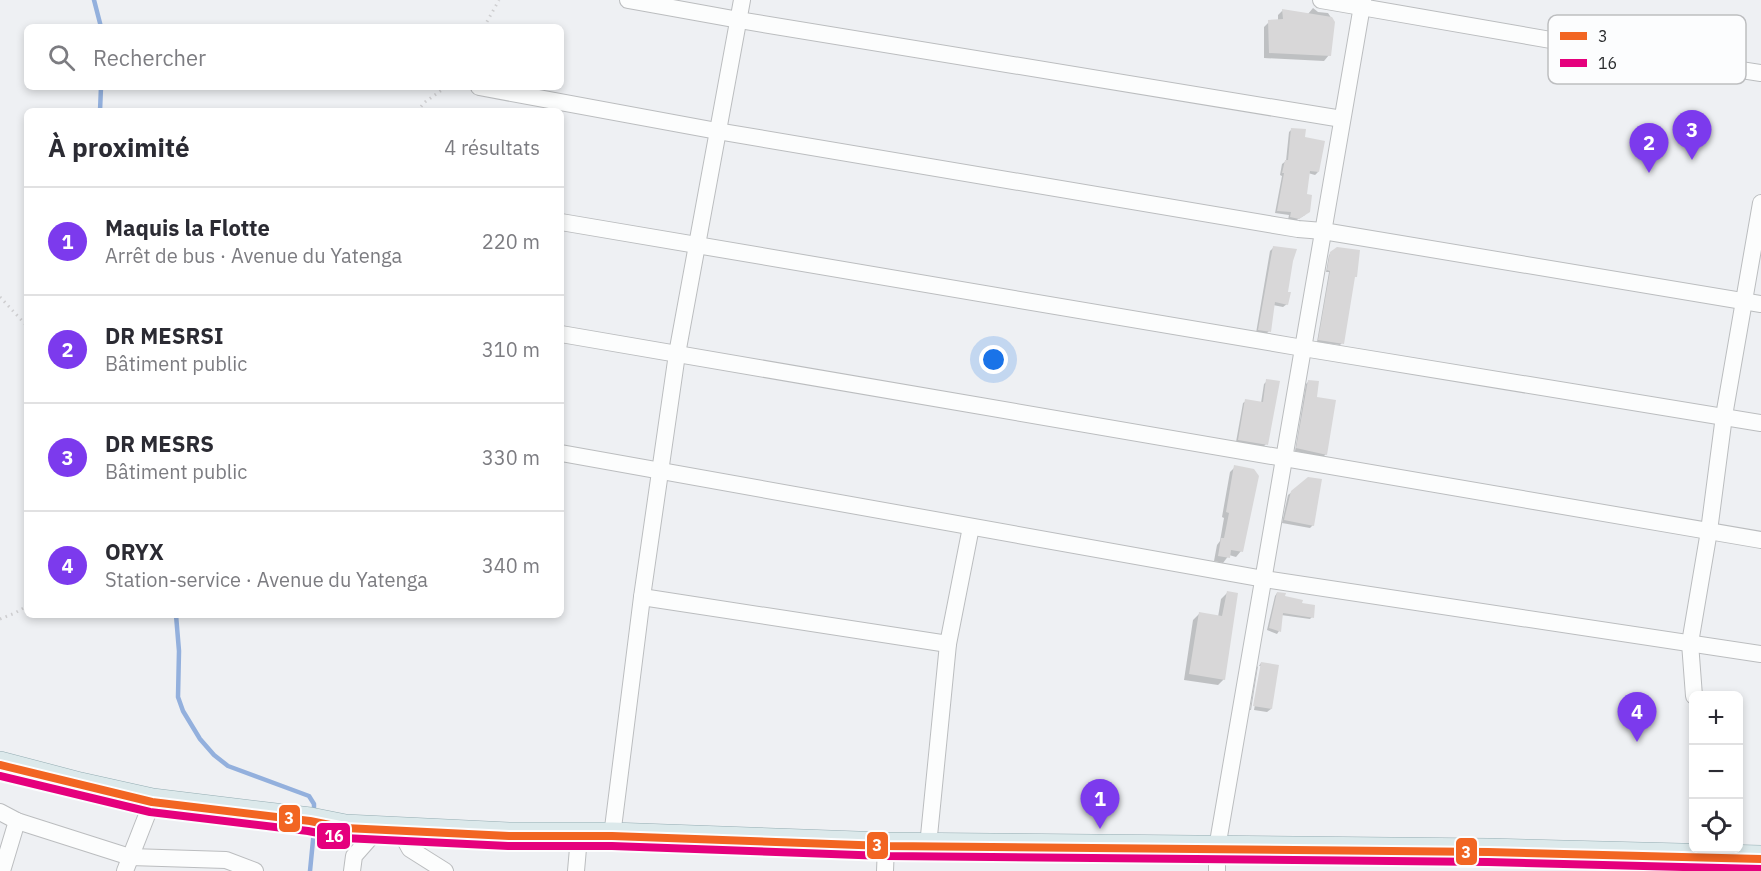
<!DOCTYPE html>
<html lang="fr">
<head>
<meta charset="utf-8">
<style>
	:root { --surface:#fff; --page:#f7f7f7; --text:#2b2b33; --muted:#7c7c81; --line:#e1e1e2; --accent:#7c3aed }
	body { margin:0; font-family:"IBM Plex Sans",sans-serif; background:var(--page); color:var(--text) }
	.controls { position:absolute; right:18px; bottom:18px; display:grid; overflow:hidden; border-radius:9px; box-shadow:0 3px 9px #0003 }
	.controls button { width:54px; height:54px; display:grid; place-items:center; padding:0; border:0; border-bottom:2px solid var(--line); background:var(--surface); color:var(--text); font:30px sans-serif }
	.you { position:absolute; left:994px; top:360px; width:21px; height:21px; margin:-15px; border:4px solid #fff; border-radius:50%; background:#1a73e8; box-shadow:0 0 0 9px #1a73e833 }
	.badge { display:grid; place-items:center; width:39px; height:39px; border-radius:50%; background:var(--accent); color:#fff; font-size:20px; font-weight:700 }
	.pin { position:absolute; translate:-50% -50px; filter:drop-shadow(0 2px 3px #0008) }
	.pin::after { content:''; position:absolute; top:32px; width:21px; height:18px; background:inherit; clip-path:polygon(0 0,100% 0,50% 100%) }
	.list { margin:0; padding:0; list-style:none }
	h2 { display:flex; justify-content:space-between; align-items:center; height:78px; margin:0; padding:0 24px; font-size:26px }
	h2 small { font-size:20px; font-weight:400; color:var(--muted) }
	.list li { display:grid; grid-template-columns:39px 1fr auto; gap:18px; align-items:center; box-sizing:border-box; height:108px; padding:0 24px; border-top:2px solid var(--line) }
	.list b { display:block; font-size:22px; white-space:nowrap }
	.list p { margin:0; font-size:20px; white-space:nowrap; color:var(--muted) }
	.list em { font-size:20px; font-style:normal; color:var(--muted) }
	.icon { flex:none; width:33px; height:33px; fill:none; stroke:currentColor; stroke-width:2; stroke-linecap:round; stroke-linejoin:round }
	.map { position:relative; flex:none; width:1761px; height:871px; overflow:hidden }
	.search { position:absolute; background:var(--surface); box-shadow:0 3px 9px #0003; left:24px; top:24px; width:540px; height:66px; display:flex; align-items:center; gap:15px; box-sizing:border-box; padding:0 21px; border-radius:9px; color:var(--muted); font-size:22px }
	.panel { position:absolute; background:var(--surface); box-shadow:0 3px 9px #0003; left:24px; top:108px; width:540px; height:510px; border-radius:9px }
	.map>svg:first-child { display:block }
	.shadow { fill:#0003 }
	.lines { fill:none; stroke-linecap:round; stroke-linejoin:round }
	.stream { stroke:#93b0dd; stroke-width:4.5 }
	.building { fill:#d8d7d8 }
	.street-casing { stroke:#bbbdbf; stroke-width:18 }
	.primary-casing { stroke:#95adb3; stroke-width:28 }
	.path { stroke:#ceced0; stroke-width:3; stroke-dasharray:1.5 4.5; stroke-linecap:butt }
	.street { stroke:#fcfdfd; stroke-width:16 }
	.primary { stroke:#dce9eb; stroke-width:27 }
	.bus-1-casing { stroke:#fcfdfe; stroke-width:12 }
	.bus-2-casing { stroke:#fcfdfe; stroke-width:12 }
	.bus-1 { stroke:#f26522; stroke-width:8 }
	.bus-2 { stroke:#e5007d; stroke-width:8 }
	.key { fill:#fcfdfe; stroke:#bdbec0; stroke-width:1.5 }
	.key-label { font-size:16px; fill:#2a2c2e }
	.line-badge { stroke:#fcfdfe; stroke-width:2 }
	.badge-label { font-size:16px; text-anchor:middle; font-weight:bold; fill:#fff }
</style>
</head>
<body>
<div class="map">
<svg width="1761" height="871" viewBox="0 0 1761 871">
	<rect width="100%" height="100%" fill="#eef0f3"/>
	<g class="shadow">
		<polygon points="1313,8 1318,12 1328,13 1334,22 1329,55 1324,61 1264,58 1264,27 1269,22 1278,21 1278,15 1283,10 1308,14"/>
		<polygon points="1292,129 1303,138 1318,172 1315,175 1308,173 1305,215 1295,221 1288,220 1289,215 1275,213 1282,176 1280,175 1282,164 1286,161 1289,132"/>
		<polygon points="1273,248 1286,293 1287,304 1283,307 1273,305 1269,331 1266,334 1256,333 1270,251"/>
		<polygon points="1331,253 1342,343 1340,345 1317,342 1329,272 1326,272 1329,255"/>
		<polygon points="1267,381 1266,444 1263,447 1236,442 1243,403 1246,401 1261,403 1264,384"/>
		<polygon points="1309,381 1315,398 1326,454 1323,457 1295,451 1306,384"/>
		<polygon points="1235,467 1241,551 1236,557 1229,555 1223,563 1214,561 1217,545 1220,541 1224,518 1222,517 1230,472"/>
		<polygon points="1292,492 1313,525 1310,528 1282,523 1288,495"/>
		<polygon points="1227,593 1224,679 1218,685 1184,680 1193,620 1199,614 1218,617 1221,599"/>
		<polygon points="1277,593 1284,598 1312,617 1310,619 1281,615 1279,631 1277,634 1267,630 1275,596"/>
		<polygon points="1261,663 1271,709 1267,712 1254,710 1262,666 1259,666"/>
		<polygon points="1258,666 1251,710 1250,710 1257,667"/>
	</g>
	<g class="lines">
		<g class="stream">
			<polyline points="94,0 101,27"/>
			<polyline points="100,111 101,87"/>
			<polyline points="176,615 179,651 178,697 183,711 200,739 214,755 228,766 309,796 314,804 314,813"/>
			<polyline points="310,871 314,830"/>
		</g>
	</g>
	<g class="building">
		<polygon points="1282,9 1332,17 1335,22 1331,56 1269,53 1268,20 1283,19"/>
		<polygon points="1291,128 1306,129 1305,137 1325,141 1319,172 1310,171 1307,194 1312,195 1310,212 1299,219 1290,217 1291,212 1277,211 1284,173 1282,173 1285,160 1288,160"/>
		<polygon points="1273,246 1297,249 1293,261 1288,292 1291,292 1288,305 1275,302 1271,332 1258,330"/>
		<polygon points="1337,247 1360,250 1357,277 1355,277 1344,344 1318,340 1330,271 1327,270 1330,252"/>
		<polygon points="1266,379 1280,381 1268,445 1238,440 1245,399 1263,402"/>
		<polygon points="1308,380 1319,381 1317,397 1336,400 1327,455 1296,448"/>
		<polygon points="1234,465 1254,469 1259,476 1243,552 1231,550 1230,558 1218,556 1221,538 1224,538 1229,513 1226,512"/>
		<polygon points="1308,477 1322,479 1314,526 1284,520 1291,491"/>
		<polygon points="1227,591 1238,593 1225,680 1189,674 1199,612 1222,616"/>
		<polygon points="1277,592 1286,593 1285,596 1303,600 1302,603 1315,605 1314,618 1283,613 1281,632 1269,628"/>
		<polygon points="1261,662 1279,665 1272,709 1253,706"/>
	</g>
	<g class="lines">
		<g class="street-casing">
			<g id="street">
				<polyline points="628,0 739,20 1342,119"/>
				<polyline points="1321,0 1568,43 1761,73"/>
				<polyline points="479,87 717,131 1298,229 1323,231 1761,304"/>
				<polyline points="561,222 1303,348 1761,423"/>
				<polyline points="561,334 1761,540"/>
				<polyline points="561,453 1264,579 1761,654"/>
				<polyline points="642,597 948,644"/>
				<polyline points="1694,696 1690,643 1709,531 1724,416 1761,203"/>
				<polyline points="0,812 17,821 130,857 226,860 255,871"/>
				<polyline points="420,835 405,840 410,849 445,871"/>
				<polyline points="612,836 642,597 677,354 742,0"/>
				<polyline points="928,846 948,644 971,527"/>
				<polyline points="2,871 17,821"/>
				<polyline points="125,871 152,802"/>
				<polyline points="352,871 354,856 377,830"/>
				<polyline points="576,871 579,837"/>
				<polyline points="885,871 886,846"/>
				<polyline points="1217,871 1217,848 1363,0"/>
			</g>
		</g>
		<g class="primary-casing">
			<polyline id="primary" points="0,765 80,786 152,802 310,821 345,828 509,836 612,836 886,846 1488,852 1761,859"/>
		</g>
		<g class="path">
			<polyline points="484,27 499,0"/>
			<polyline points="417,111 425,102 446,87"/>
			<polyline points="0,297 27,326"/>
			<polyline points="0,619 15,613 27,606"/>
		</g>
		<use href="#street" class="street"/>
		<use href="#primary" class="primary"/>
		<g class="bus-1-casing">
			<polyline id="bus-1" points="0,765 152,802 310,821 345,828 509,836 612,836 886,846 1488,852 1761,859"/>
		</g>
		<g class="bus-2-casing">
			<polyline id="bus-2" points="0,776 150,812 308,831 344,838 508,846 612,846 886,856 1488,862 1761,869"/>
		</g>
		<use href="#bus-1" class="bus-1"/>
		<use href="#bus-2" class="bus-2"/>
	</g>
	<rect x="1548" y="15" width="198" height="69" rx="9" class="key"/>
	<rect x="1560" y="32" width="27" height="8" fill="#f26522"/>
	<rect x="1560" y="59" width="27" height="8" fill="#e5007d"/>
	<g class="key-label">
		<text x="1598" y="42">3</text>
		<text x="1598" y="69">16</text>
	</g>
	<g class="line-badge">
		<rect x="278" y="804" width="23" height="29" rx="6" fill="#f26522"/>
		<rect x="316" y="822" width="35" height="28" rx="6" fill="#e5007d"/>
		<rect x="866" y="831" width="23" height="29" rx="6" fill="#f26522"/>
		<rect x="1455" y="837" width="23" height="29" rx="6" fill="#f26522"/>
	</g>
	<g class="badge-label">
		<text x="289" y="824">3</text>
		<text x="334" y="842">16</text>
		<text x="877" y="851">3</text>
		<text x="1466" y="858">3</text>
	</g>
</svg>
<div class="controls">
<button>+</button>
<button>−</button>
<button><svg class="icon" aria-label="locate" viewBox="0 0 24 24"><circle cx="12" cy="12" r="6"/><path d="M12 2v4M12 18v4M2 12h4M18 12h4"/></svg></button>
</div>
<div class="you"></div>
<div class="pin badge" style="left:1100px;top:829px">1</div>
<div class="pin badge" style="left:1649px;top:173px">2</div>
<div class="pin badge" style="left:1692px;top:160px">3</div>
<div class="pin badge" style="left:1637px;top:742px">4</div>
<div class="search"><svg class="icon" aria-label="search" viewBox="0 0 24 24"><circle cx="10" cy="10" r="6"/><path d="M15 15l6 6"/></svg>Rechercher</div>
<section class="panel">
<h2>À proximité<small>4 résultats</small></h2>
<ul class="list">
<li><span class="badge">1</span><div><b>Maquis la Flotte</b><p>Arrêt de bus · Avenue du Yatenga</p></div><em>220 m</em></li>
<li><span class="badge">2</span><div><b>DR MESRSI</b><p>Bâtiment public</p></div><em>310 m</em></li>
<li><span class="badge">3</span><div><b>DR MESRS</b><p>Bâtiment public</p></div><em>330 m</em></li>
<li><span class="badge">4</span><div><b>ORYX</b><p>Station-service · Avenue du Yatenga</p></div><em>340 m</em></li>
</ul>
</section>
</div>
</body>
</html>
